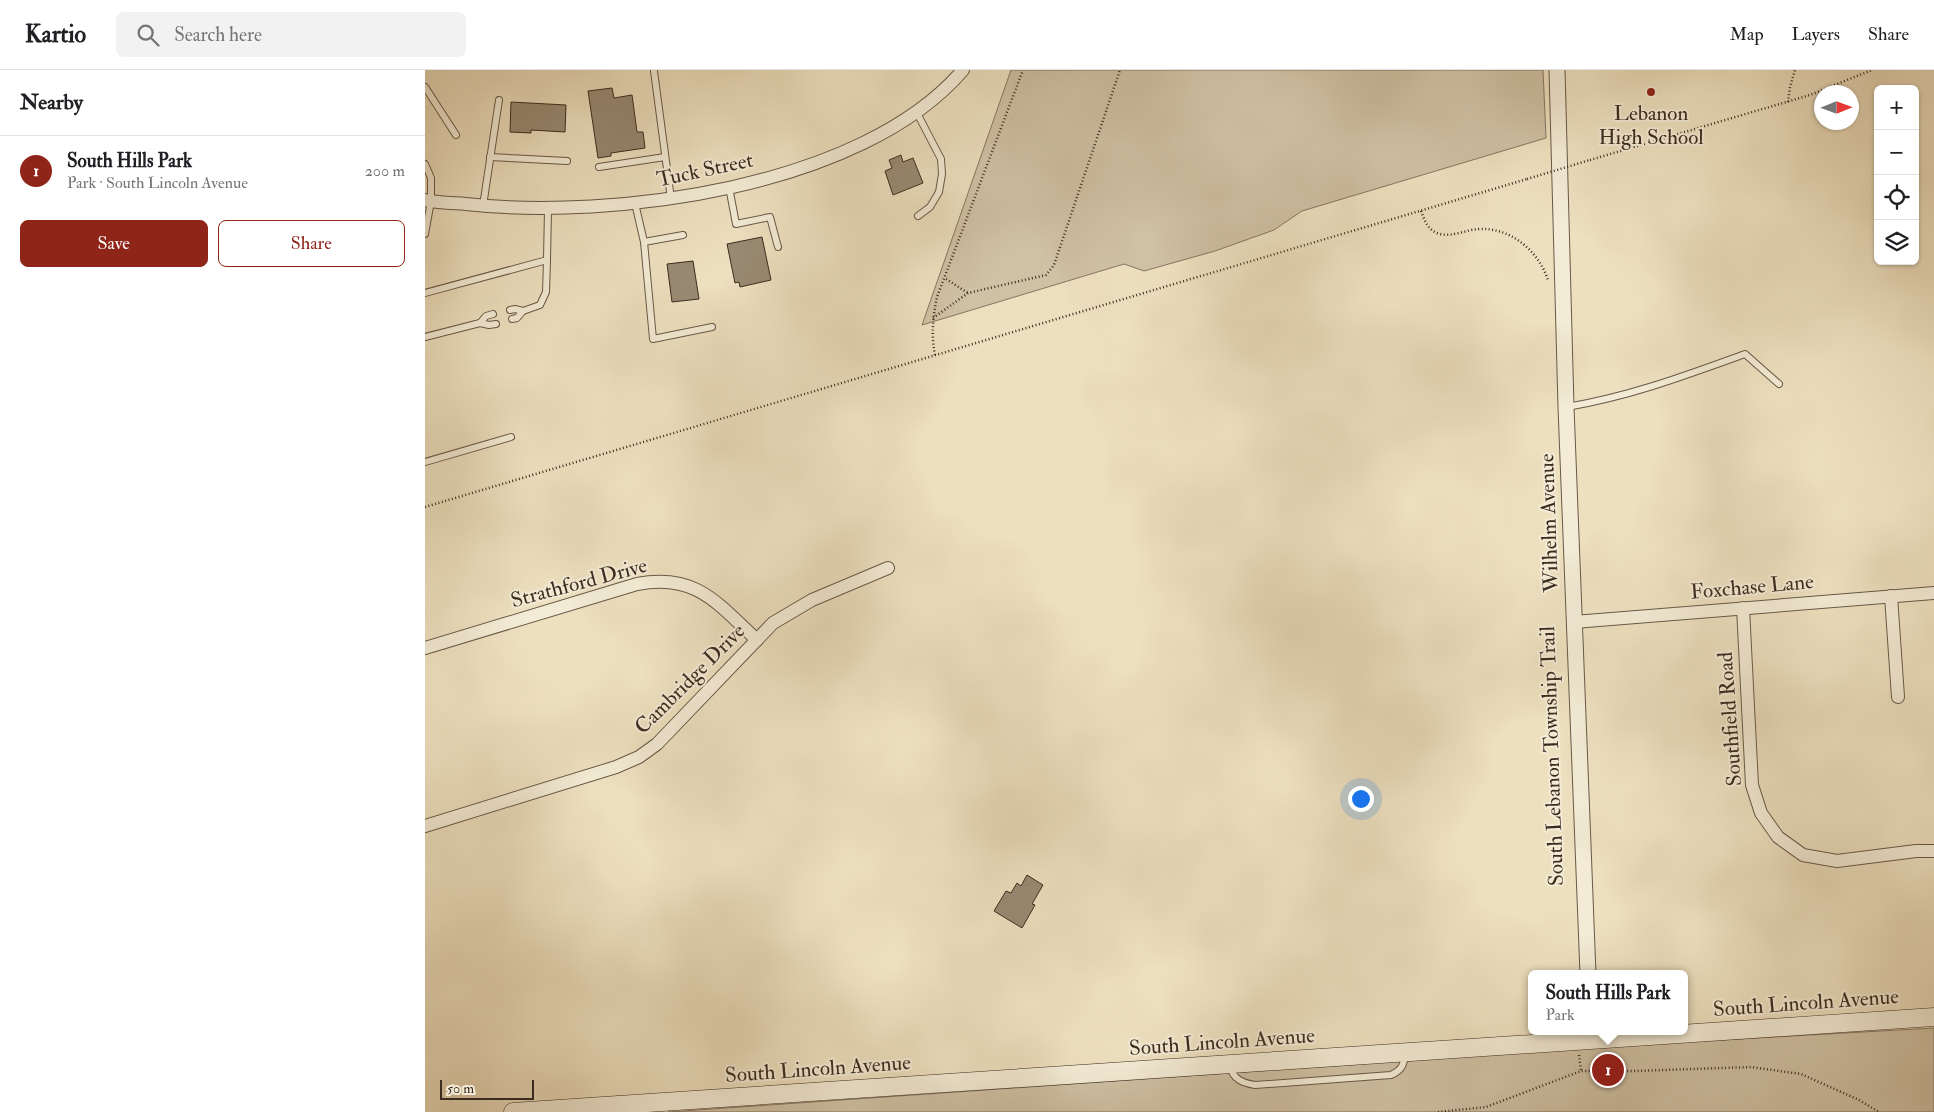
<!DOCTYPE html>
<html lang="en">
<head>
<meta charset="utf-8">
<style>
	:root { --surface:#fff; --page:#f2f2f2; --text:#202124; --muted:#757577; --line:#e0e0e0; --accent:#8f2418 }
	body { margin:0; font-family:"IM FELL Double Pica",serif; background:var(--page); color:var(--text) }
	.controls { position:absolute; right:15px; top:15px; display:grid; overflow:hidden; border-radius:8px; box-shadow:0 1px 4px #0004 }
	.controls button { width:45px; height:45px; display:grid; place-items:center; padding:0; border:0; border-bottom:1px solid var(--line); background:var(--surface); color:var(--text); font:25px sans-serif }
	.compass { position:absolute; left:1389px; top:15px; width:45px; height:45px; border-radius:50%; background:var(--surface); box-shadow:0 1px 4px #0004; rotate:89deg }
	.scale { position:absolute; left:15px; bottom:12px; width:94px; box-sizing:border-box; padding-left:5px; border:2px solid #3c2c20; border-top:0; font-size:14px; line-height:18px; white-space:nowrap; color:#3c2c20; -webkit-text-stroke:4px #f3ebd5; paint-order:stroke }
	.you { position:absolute; left:935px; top:728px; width:18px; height:18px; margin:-12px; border:4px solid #fff; border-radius:50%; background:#1a73e8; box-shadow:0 0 0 8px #1a73e833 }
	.badge { display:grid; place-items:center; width:32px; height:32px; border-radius:50%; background:var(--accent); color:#fff; font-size:16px; font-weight:700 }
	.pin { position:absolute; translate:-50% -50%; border:2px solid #fff; box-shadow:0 1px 5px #0006 }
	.popup { position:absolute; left:1103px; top:900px; width:160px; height:65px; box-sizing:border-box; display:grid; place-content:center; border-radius:8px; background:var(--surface); filter:drop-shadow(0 1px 4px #0005); font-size:16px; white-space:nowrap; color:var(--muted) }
	.popup b { font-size:19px; color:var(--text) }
	.popup::after { content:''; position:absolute; left:50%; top:100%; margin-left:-10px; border:10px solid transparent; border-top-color:var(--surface) }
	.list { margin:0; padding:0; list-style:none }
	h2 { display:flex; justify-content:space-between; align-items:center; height:65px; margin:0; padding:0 20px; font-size:21px }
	h2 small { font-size:16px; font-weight:400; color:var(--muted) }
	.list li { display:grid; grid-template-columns:32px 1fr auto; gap:15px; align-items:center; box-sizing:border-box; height:70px; padding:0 20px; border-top:1px solid var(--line) }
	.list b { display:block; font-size:19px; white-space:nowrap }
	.list p { margin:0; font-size:16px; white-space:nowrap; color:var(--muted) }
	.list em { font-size:16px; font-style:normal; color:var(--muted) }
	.actions { display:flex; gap:10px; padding:15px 20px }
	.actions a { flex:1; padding:11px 0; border:1px solid var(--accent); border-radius:8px; text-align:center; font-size:18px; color:var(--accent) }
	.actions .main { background:var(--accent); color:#fff }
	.icon { flex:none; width:28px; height:28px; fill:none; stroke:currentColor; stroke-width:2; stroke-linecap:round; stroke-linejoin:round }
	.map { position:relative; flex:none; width:1509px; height:1042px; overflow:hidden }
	header { display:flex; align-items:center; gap:30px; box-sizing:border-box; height:70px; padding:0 25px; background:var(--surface); border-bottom:1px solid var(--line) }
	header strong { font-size:24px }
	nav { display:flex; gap:28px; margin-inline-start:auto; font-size:18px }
	.search { width:350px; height:45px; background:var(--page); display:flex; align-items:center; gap:12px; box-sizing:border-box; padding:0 18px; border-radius:8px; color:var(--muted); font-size:19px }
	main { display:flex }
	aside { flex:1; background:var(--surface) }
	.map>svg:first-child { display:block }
	.green { fill:#cfc1a4; stroke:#867662 }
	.building { fill:#988a73; stroke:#3c2c20 }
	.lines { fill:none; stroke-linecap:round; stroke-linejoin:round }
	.service-casing { stroke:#685948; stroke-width:8 }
	.minor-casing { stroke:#685948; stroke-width:14 }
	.tertiary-casing { stroke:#685948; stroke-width:17 }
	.secondary-casing { stroke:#3c2c20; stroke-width:19 }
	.path { stroke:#3c2c20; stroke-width:2.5; stroke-dasharray:1 2.5; stroke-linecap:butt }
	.service { stroke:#f3ebd5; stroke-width:6 }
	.minor { stroke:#f3ebd5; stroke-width:12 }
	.tertiary { stroke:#f3ebd5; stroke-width:15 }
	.secondary { stroke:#f3ebd5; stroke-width:18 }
	.path-bridge { stroke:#3c2c20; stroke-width:2.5; stroke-dasharray:1 2.5; stroke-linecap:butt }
	.poi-dot { fill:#8f2418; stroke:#f3ebd5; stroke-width:2 }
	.labels { text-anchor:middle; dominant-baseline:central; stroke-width:4; stroke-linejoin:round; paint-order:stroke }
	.poi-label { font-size:21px; fill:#3c2c20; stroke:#f3ebd5 }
	.street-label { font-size:21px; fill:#3c2c20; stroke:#f3ebd5 }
</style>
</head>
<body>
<header>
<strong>Kartio</strong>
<div class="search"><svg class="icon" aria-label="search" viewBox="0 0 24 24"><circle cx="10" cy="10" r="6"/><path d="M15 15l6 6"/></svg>Search here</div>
<nav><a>Map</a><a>Layers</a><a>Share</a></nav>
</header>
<main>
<aside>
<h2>Nearby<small></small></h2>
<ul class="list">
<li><span class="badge">1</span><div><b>South Hills Park</b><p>Park · South Lincoln Avenue</p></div><em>200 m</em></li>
</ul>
<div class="actions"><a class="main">Save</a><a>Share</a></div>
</aside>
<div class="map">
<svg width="1509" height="1042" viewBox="0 0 1509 1042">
	<rect width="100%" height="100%" fill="#ede0bf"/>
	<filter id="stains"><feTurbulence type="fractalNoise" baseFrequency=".004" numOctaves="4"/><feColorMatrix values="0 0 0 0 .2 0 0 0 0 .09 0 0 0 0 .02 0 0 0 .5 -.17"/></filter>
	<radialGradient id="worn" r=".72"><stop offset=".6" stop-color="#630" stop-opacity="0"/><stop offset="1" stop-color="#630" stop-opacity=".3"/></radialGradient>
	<g class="green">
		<polygon points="586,0 1118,0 1121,68 877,141 849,160 790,181 719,201 699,194 497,255"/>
		<polygon points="1509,958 1509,1042 243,1042 1224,974"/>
	</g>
	<g class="building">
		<polygon points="187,18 189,28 207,25 212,62 218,62 220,78 186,83 186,86 173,88 163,21"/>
		<polygon points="86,32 141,35 140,62 106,60 106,63 85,62"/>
		<polygon points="476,85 478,92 488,88 498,113 468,125 460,101 467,98 464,90"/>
		<polygon points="337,167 346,210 315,217 314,212 310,213 302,174"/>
		<polygon points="268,191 274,229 247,232 242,194"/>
		<polygon points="602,805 618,815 607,834 610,835 597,858 569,841 581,821 586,823 592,813 596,816"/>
	</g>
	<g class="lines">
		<g class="service-casing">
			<g id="service">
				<polyline points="229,1 246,129"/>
				<polyline points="0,17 31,65"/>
				<polyline points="492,43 516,89 517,104 514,122 505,137 493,146"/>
				<polyline points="65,87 142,91"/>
				<polyline points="0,94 6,108 6,131 0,164"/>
				<polyline points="174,97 240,87"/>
				<polyline points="304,117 311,154 345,147 353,177"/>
				<polyline points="210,133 219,172 258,165"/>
				<polyline points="58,136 74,30"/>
				<polyline points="219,172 228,269 287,257"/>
				<polyline points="0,223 122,190 123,139"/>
				<polyline points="85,240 90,239 98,241"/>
				<polyline points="87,249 92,248 98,241 115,235 121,222 122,190"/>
				<polyline points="55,253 61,246 68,244"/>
				<polyline points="0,267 55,253 64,255 71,254"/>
				<path d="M 1142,337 C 1206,326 1259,306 1320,284 L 1354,314"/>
				<polyline points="0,392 86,367"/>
				<path d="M 805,996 C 808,1009 817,1013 830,1015 L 966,1005 C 977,1000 979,995 980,983"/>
			</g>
		</g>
		<g class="minor-casing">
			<g id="minor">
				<path d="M 0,130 C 14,133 28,133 41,134 C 188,150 437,118 538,0"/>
				<polyline points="1466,526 1473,627"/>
				<polyline points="1318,538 1327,715 1336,743 1353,767 1378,785 1412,791 1491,781 1509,781"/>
				<polyline points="1149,552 1509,523"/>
				<path d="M 0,578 L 212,514 C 271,503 292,533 332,570"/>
				<polyline points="0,756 191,697 214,687 232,674 348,553 387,530 463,498"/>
			</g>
		</g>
		<g class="tertiary-casing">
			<polyline id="tertiary" points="1132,0 1141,337 1163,904"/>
		</g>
		<g class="secondary-casing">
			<polyline id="secondary" points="88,1042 1509,947"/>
		</g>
		<g class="path">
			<polyline points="1363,32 1365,17 1370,0"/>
			<polyline points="1165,90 1385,25 1447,0"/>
			<path d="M 996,141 C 1000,151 1003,161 1015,164 C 1027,167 1041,160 1053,159 C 1085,157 1113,180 1123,210"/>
			<polyline points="521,209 543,223"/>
			<polyline points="508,248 543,223 621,205 629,195 695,0"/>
			<path d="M 510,285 C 506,265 508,246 512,227 L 598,0"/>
			<polyline points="0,437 1102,109"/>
			<polyline points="1154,985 1156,1001"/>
			<polyline points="1013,1042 1061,1037 1156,1001 1211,1001 1326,997 1376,1004 1434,1030 1454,1042"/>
		</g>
		<use href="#service" class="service"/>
		<use href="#minor" class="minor"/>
		<use href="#tertiary" class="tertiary"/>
		<use href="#secondary" class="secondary"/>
		<polyline class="path-bridge" points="1102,109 1165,90"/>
	</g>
	<circle class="poi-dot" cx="1226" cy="22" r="5"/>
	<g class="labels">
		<g class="poi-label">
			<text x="1226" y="43">Lebanon<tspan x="1226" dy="24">High School</tspan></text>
		</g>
		<g class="street-label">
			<text transform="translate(280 100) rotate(-12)">Tuck Street</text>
			<text transform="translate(1124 453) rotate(-92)">Wilhelm Avenue</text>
			<text transform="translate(154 513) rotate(-15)">Strathford Drive</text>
			<text transform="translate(1327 517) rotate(-5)">Foxchase Lane</text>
			<text transform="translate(265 609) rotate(-45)">Cambridge Drive</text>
			<text transform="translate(1305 649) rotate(-94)">Southfield Road</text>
			<text transform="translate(1127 686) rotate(-92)">South Lebanon Township Trail</text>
			<text transform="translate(1381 933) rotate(-4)">South Lincoln Avenue</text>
			<text transform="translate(797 972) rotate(-4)">South Lincoln Avenue</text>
			<text transform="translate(393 999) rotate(-4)">South Lincoln Avenue</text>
		</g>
	</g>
	<rect width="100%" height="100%" filter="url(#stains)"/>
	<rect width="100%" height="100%" fill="url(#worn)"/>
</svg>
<div class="controls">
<button>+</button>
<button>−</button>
<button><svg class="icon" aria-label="locate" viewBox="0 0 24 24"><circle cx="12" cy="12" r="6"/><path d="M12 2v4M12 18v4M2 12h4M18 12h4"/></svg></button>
<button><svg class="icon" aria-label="layers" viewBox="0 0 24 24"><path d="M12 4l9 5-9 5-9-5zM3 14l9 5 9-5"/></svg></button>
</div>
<svg class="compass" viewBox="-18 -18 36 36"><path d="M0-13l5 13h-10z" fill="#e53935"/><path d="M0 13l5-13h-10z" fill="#757577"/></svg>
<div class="scale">50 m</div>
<div class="you"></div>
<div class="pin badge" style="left:1183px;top:1000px">1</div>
<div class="popup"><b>South Hills Park</b>Park</div>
</div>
</main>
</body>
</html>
